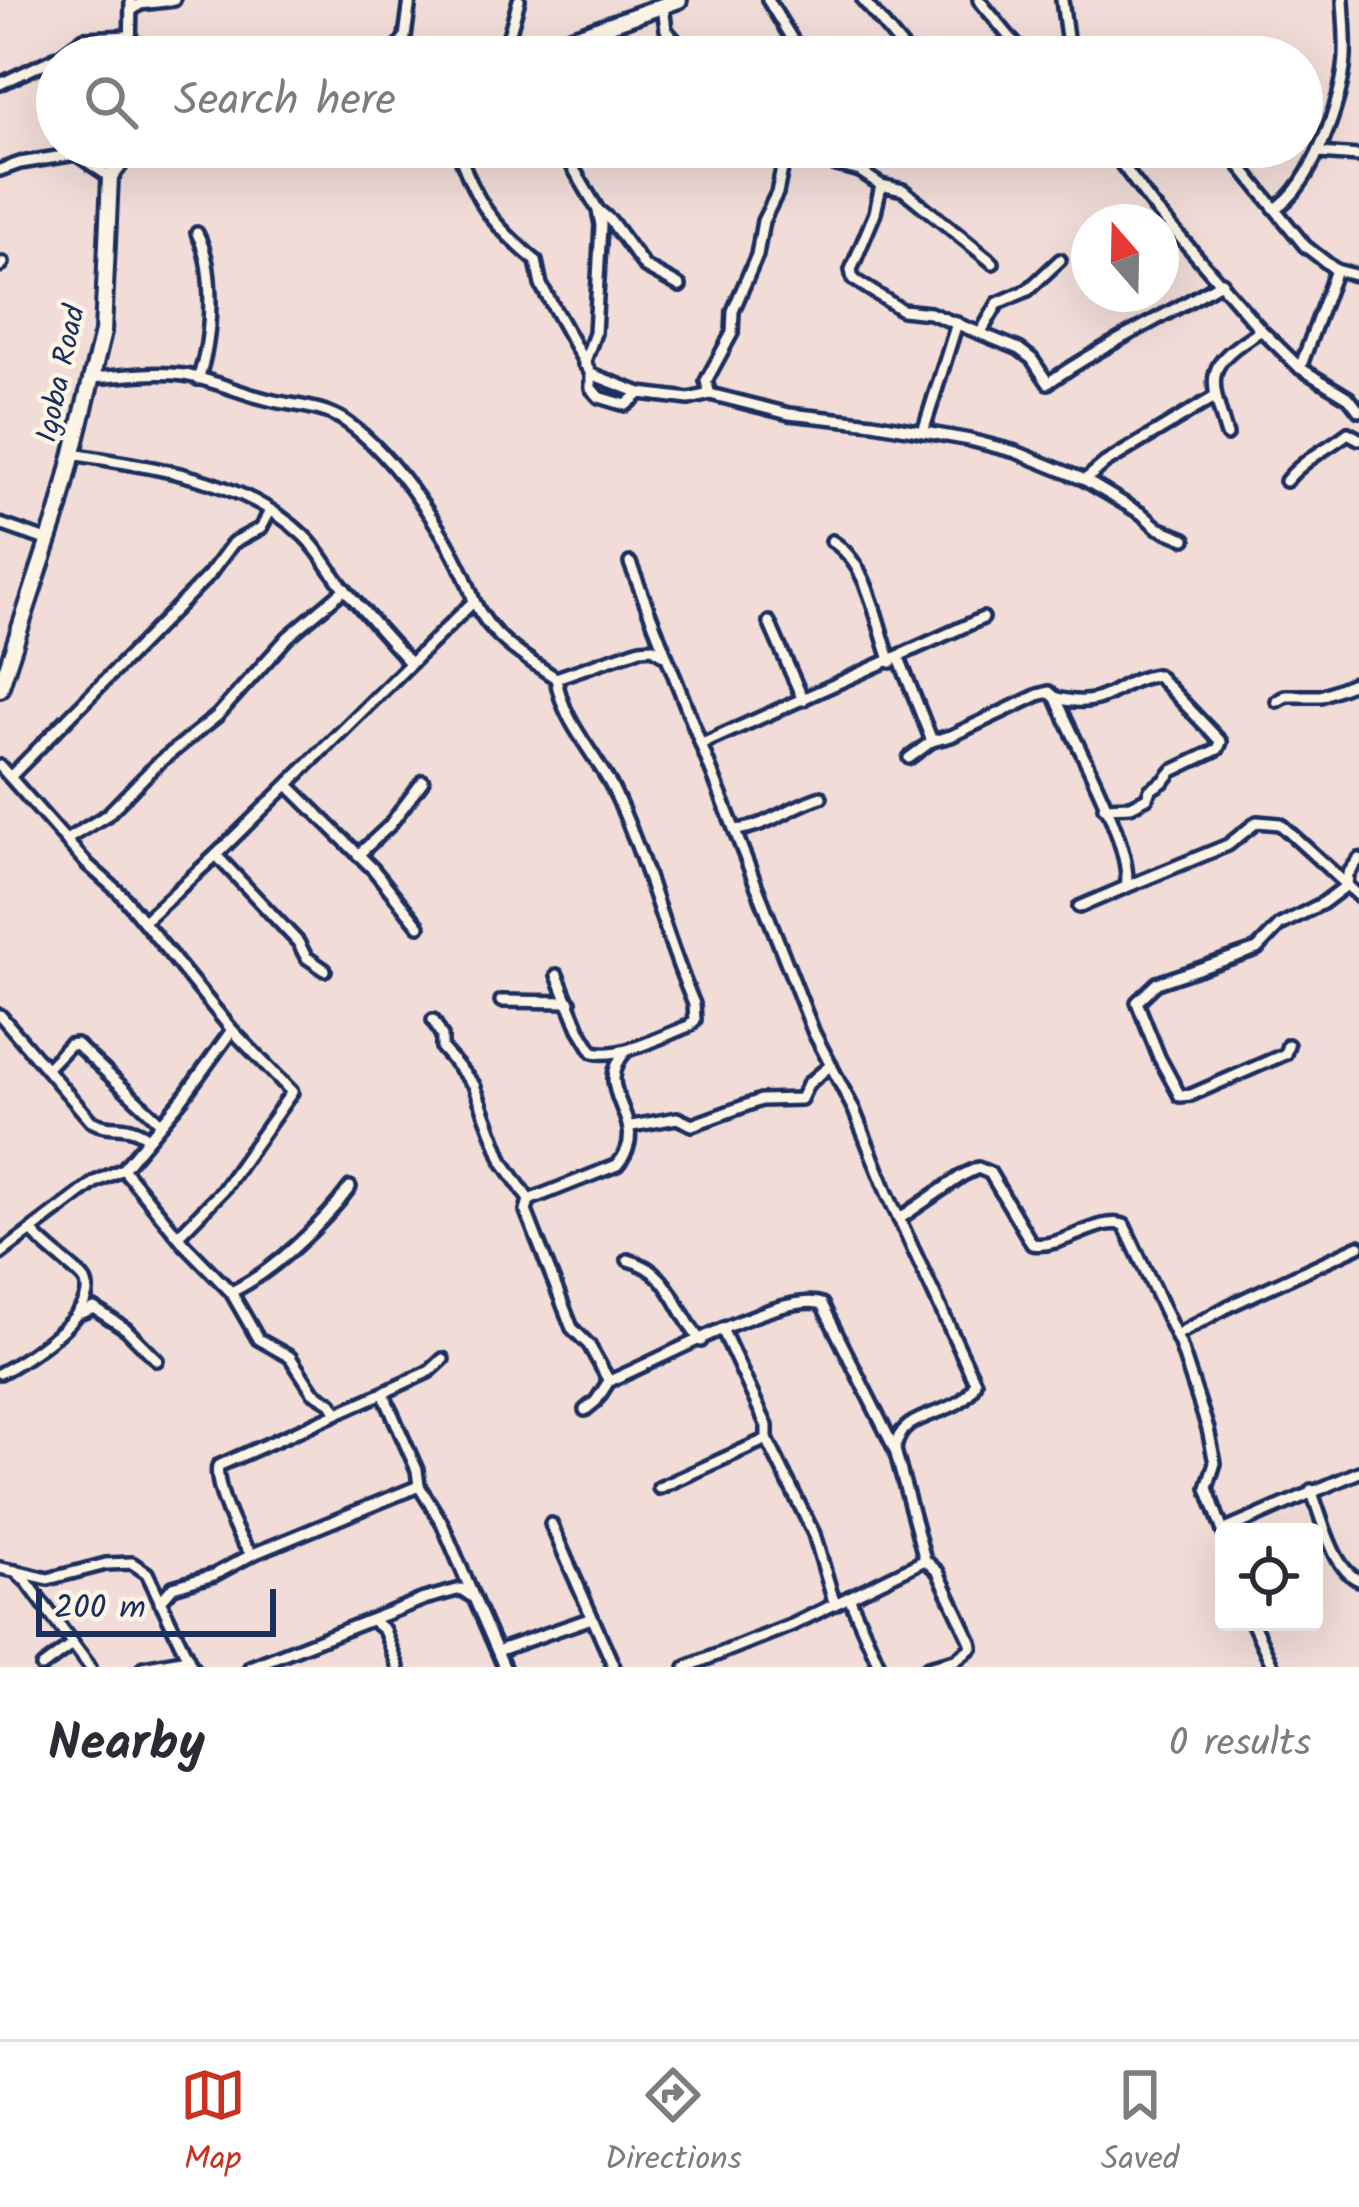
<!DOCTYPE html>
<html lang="en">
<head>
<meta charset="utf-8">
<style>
	:root { --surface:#fff; --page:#f7f7f7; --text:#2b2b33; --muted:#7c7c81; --line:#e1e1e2; --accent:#c8321e }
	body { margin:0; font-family:Kalam,sans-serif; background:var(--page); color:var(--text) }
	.controls { position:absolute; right:36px; bottom:36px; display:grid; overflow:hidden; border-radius:12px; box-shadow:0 12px 48px #0002 }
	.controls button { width:108px; height:108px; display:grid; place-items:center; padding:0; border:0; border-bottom:3px solid var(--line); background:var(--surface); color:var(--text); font:60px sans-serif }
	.compass { position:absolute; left:1071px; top:204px; width:108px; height:108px; border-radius:50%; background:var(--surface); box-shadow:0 12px 48px #0002; rotate:340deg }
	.scale { position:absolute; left:36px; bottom:30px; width:240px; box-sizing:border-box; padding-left:12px; border:6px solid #1b2f5e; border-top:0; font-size:33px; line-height:42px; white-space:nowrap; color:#1b2f5e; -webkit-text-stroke:9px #fcf5e5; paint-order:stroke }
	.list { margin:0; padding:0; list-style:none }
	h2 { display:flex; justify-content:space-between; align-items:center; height:156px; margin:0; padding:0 48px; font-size:51px }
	h2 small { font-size:39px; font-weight:400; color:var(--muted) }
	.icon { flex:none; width:66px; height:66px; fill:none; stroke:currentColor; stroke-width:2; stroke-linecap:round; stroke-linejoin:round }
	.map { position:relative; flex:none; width:1359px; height:1667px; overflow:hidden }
	.search { position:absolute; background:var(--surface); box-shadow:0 12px 48px #0002; left:36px; right:36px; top:36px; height:132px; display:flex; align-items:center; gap:30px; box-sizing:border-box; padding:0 42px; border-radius:66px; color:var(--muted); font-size:45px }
	.sheet { height:372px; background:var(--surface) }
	nav { display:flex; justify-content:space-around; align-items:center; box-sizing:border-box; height:168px; border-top:3px solid var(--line); background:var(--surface); font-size:33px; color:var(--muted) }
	nav a { display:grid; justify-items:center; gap:6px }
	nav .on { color:var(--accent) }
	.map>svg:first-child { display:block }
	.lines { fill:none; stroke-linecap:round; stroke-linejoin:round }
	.street-casing { stroke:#1b2f5e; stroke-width:18 }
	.secondary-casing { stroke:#1b2f5e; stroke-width:22 }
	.street { stroke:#fcf5e5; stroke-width:9 }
	.secondary { stroke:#fcf5e5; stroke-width:14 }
	.labels { text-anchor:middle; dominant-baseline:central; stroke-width:9; stroke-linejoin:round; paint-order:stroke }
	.street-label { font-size:30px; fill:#1b2f5e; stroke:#fcf5e5 }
</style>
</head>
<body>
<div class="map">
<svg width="1359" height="1667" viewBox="0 0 1359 1667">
	<rect width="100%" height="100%" fill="#f1dcd7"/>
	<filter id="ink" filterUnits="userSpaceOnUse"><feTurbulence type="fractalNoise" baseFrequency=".00833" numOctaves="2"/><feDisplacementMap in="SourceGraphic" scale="24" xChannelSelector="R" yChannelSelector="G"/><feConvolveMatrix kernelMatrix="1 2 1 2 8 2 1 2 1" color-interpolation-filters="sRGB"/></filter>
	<g filter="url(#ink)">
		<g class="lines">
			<g class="street-casing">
				<g id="street">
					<polyline points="768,0 803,57"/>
					<polyline points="863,0 909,55"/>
					<polyline points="979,0 1026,57"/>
					<polyline points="1062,0 1068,45 1074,57"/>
					<polyline points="663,6 666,30 690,57"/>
					<polyline points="131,11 140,4 174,0"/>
					<polyline points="58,57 84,38 129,36"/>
					<polyline points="130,57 131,0"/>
					<polyline points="392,57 405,37 410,0"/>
					<polyline points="503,57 519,0"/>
					<polyline points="1100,57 1113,50 1133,57"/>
					<polyline points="0,84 57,57"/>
					<path d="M 457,147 C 476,204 492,224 536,261 L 541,285 L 591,374 L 591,388 L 599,397 L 626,405 L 640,393"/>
					<polyline points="567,147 572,166 598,210 611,221 645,267 680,286"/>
					<polyline points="1109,147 1153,206 1261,330 1300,368 1349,398 1359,411"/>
					<polyline points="1225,147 1305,246 1336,270 1300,368"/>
					<polyline points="782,151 860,171 881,185 903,190 993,263"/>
					<polyline points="1319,153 1359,156"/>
					<polyline points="0,170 20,163 76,154 110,177"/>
					<path d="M 881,185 L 875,213 L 851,270 L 853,279 L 902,310 L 930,313 L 1019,349 L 1032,359 L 1048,383 C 1102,345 1165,317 1222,282"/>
					<path d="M 1275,209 C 1312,187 1343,100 1345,57 C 1346,38 1344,19 1343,0"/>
					<path d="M 197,233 C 216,269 212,341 198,379"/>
					<polyline points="0,266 3,263"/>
					<polyline points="1336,270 1359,276"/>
					<polyline points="981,332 998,303 1028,290 1060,260"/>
					<polyline points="584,364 595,333 601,225 598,210"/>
					<polyline points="591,374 640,393 689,399 710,394 789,414 873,423 970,440 1016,452 1085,480 1142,514 1158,528 1185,539"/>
					<path d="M 92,378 C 123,376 153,371 184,375 C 215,380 244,395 274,401 C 298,406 324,407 345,421 C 394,454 456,545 474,601"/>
					<polyline points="710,394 706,381 732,333 733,311 757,255 763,221 777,193 784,159 777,147"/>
					<polyline points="923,432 957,323"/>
					<path d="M 1227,435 C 1208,373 1204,366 1261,330"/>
					<path d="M 73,454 C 152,468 243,477 304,536 C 320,551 329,570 343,587 C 364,612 387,638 410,663"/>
					<polyline points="1085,480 1105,463 1213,398"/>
					<path d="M 1286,481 C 1303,460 1326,450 1348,433 L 1359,439"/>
					<polyline points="0,524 49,541"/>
					<path d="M 832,541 C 870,565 876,624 891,662"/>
					<path d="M 630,563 L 814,1033 L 854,1110 L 887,1193 L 975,1382 C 963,1421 900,1405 895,1450"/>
					<polyline points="769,622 803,700"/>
					<path d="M 899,658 L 932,741 L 951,736 L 1038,695 L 1049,692 L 1056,698 C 1073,740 1135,848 1126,887 L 1079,907"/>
					<path d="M 556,678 C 563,722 591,748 611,785 C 646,855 663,933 694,1004 L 695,1020 L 689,1026 C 662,1036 620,1059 593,1052 L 579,1029 L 557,975"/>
					<path d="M 1056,698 C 1111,711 1112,681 1157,675 L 1221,742 L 1218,749 L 1172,771 L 1164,781 L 1150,790 L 1147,798 L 1131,806 L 1104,807"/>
					<polyline points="1277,701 1286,696 1321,696 1359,681"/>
					<polyline points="702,744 983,618"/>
					<polyline points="909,758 932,741"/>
					<polyline points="0,766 87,864 121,894 232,1030 292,1092 223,1190 179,1235"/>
					<polyline points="11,776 209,575 233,543 261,528 270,511"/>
					<polyline points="288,785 373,869 419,926"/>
					<path d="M 735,830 C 767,827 791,806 821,797"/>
					<polyline points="66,840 107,815 157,764 217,716 288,637 345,589"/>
					<polyline points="216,855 298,942 306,957 325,970"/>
					<polyline points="358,855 389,826 423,781"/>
					<polyline points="1126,887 1228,845 1257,822 1280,824 1359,896"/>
					<path d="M 144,921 L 216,855 L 474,601 C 490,637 524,657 556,678 L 640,649 L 653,648 L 665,656"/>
					<polyline points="501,1001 570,1002"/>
					<path d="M 0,1015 L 91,1121 C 114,1133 123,1120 149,1138"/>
					<polyline points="433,1020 442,1036 442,1048 474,1085 503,1162 529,1200 526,1211 572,1328 589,1345 609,1381"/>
					<polyline points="1288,1045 1285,1054 1191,1095 1180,1096 1159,1057 1137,1002 1157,983 1257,949 1280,925 1323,903 1347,885 1348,874 1359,859"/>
					<polyline points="47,1068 69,1045 76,1044 161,1123"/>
					<polyline points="632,1126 677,1118 692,1125 761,1100 801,1099 808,1084 831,1065"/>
					<polyline points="123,1169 185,1245 231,1292 258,1339 290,1357 313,1392 331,1403 336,1411"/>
					<path d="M 529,1200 L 617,1165 C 656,1121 588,1093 626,1051"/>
					<path d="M 899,1219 L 963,1175 L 978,1168 L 990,1173 L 1032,1244 C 1063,1249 1099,1216 1124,1225 L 1180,1344 L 1208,1429 L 1215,1463 L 1207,1488 L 1224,1534"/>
					<polyline points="0,1254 95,1182 123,1169 182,1099 232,1030"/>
					<path d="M 628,1260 C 671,1271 675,1310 701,1341"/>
					<path d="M 231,1292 C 272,1273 324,1223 350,1187"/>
					<polyline points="81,1313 94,1308 126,1329 157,1360"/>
					<polyline points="1176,1335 1229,1306 1359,1246"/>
					<path d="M 0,1373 C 24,1361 97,1314 86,1283 C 82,1272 43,1247 32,1231"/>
					<path d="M 585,1410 L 596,1401 L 609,1381 C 653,1364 783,1290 822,1304 L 895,1450 L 925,1560 L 938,1572 L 971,1642 L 972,1647 L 955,1660 L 928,1667"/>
					<polyline points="767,1439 814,1534 834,1602"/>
					<polyline points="419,1486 417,1470 383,1393 430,1371 443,1359"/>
					<polyline points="659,1488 767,1439 767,1426 723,1331"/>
					<path d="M 1311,1490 C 1321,1515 1333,1570 1359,1580"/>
					<polyline points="551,1524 614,1667"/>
					<polyline points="1223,1531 1359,1472"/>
					<path d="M 253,1554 C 238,1544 214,1483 218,1466 L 383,1393"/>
					<polyline points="0,1568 15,1571 27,1582 90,1667"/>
					<polyline points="15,1571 48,1579 106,1564 132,1563 147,1573 192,1667"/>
					<polyline points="849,1597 880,1667"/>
					<polyline points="160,1602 173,1587 214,1575 253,1554 419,1486 442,1523 474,1598"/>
					<polyline points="373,1621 384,1630 398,1667"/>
					<polyline points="1252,1622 1273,1667"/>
					<polyline points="500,1650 589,1619"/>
					<polyline points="42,1667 73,1644"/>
					<polyline points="143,1667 187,1659"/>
					<polyline points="250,1667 424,1599 461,1589 474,1598 504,1667"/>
					<polyline points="686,1667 792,1625 925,1560"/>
				</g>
			</g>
			<g class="secondary-casing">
				<g id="secondary">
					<polyline points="517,57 679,0"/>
					<polyline points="0,689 59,509 103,332 110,177 125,157 143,147"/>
				</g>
			</g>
			<use href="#street" class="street"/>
			<use href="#secondary" class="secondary"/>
		</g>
	</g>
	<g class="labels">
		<g class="street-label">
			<text transform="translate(62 374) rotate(-78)">Igoba Road</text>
		</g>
	</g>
</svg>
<div class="controls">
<button><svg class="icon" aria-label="locate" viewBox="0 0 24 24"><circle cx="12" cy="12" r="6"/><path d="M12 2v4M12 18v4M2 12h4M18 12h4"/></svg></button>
</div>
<svg class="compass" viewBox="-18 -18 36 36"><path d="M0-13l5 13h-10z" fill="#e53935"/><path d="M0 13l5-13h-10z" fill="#7c7c81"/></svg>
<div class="scale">200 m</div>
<div class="search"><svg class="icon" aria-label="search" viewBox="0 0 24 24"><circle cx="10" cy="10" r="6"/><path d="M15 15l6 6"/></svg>Search here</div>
</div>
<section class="sheet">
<h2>Nearby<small>0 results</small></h2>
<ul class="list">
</ul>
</section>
<nav>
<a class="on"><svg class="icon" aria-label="map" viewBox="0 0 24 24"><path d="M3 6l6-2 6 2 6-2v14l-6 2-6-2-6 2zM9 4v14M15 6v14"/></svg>Map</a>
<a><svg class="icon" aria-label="directions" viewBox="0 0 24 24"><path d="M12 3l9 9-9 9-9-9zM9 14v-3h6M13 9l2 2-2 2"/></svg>Directions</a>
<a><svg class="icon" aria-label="saved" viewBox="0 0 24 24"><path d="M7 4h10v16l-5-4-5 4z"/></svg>Saved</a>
</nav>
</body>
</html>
